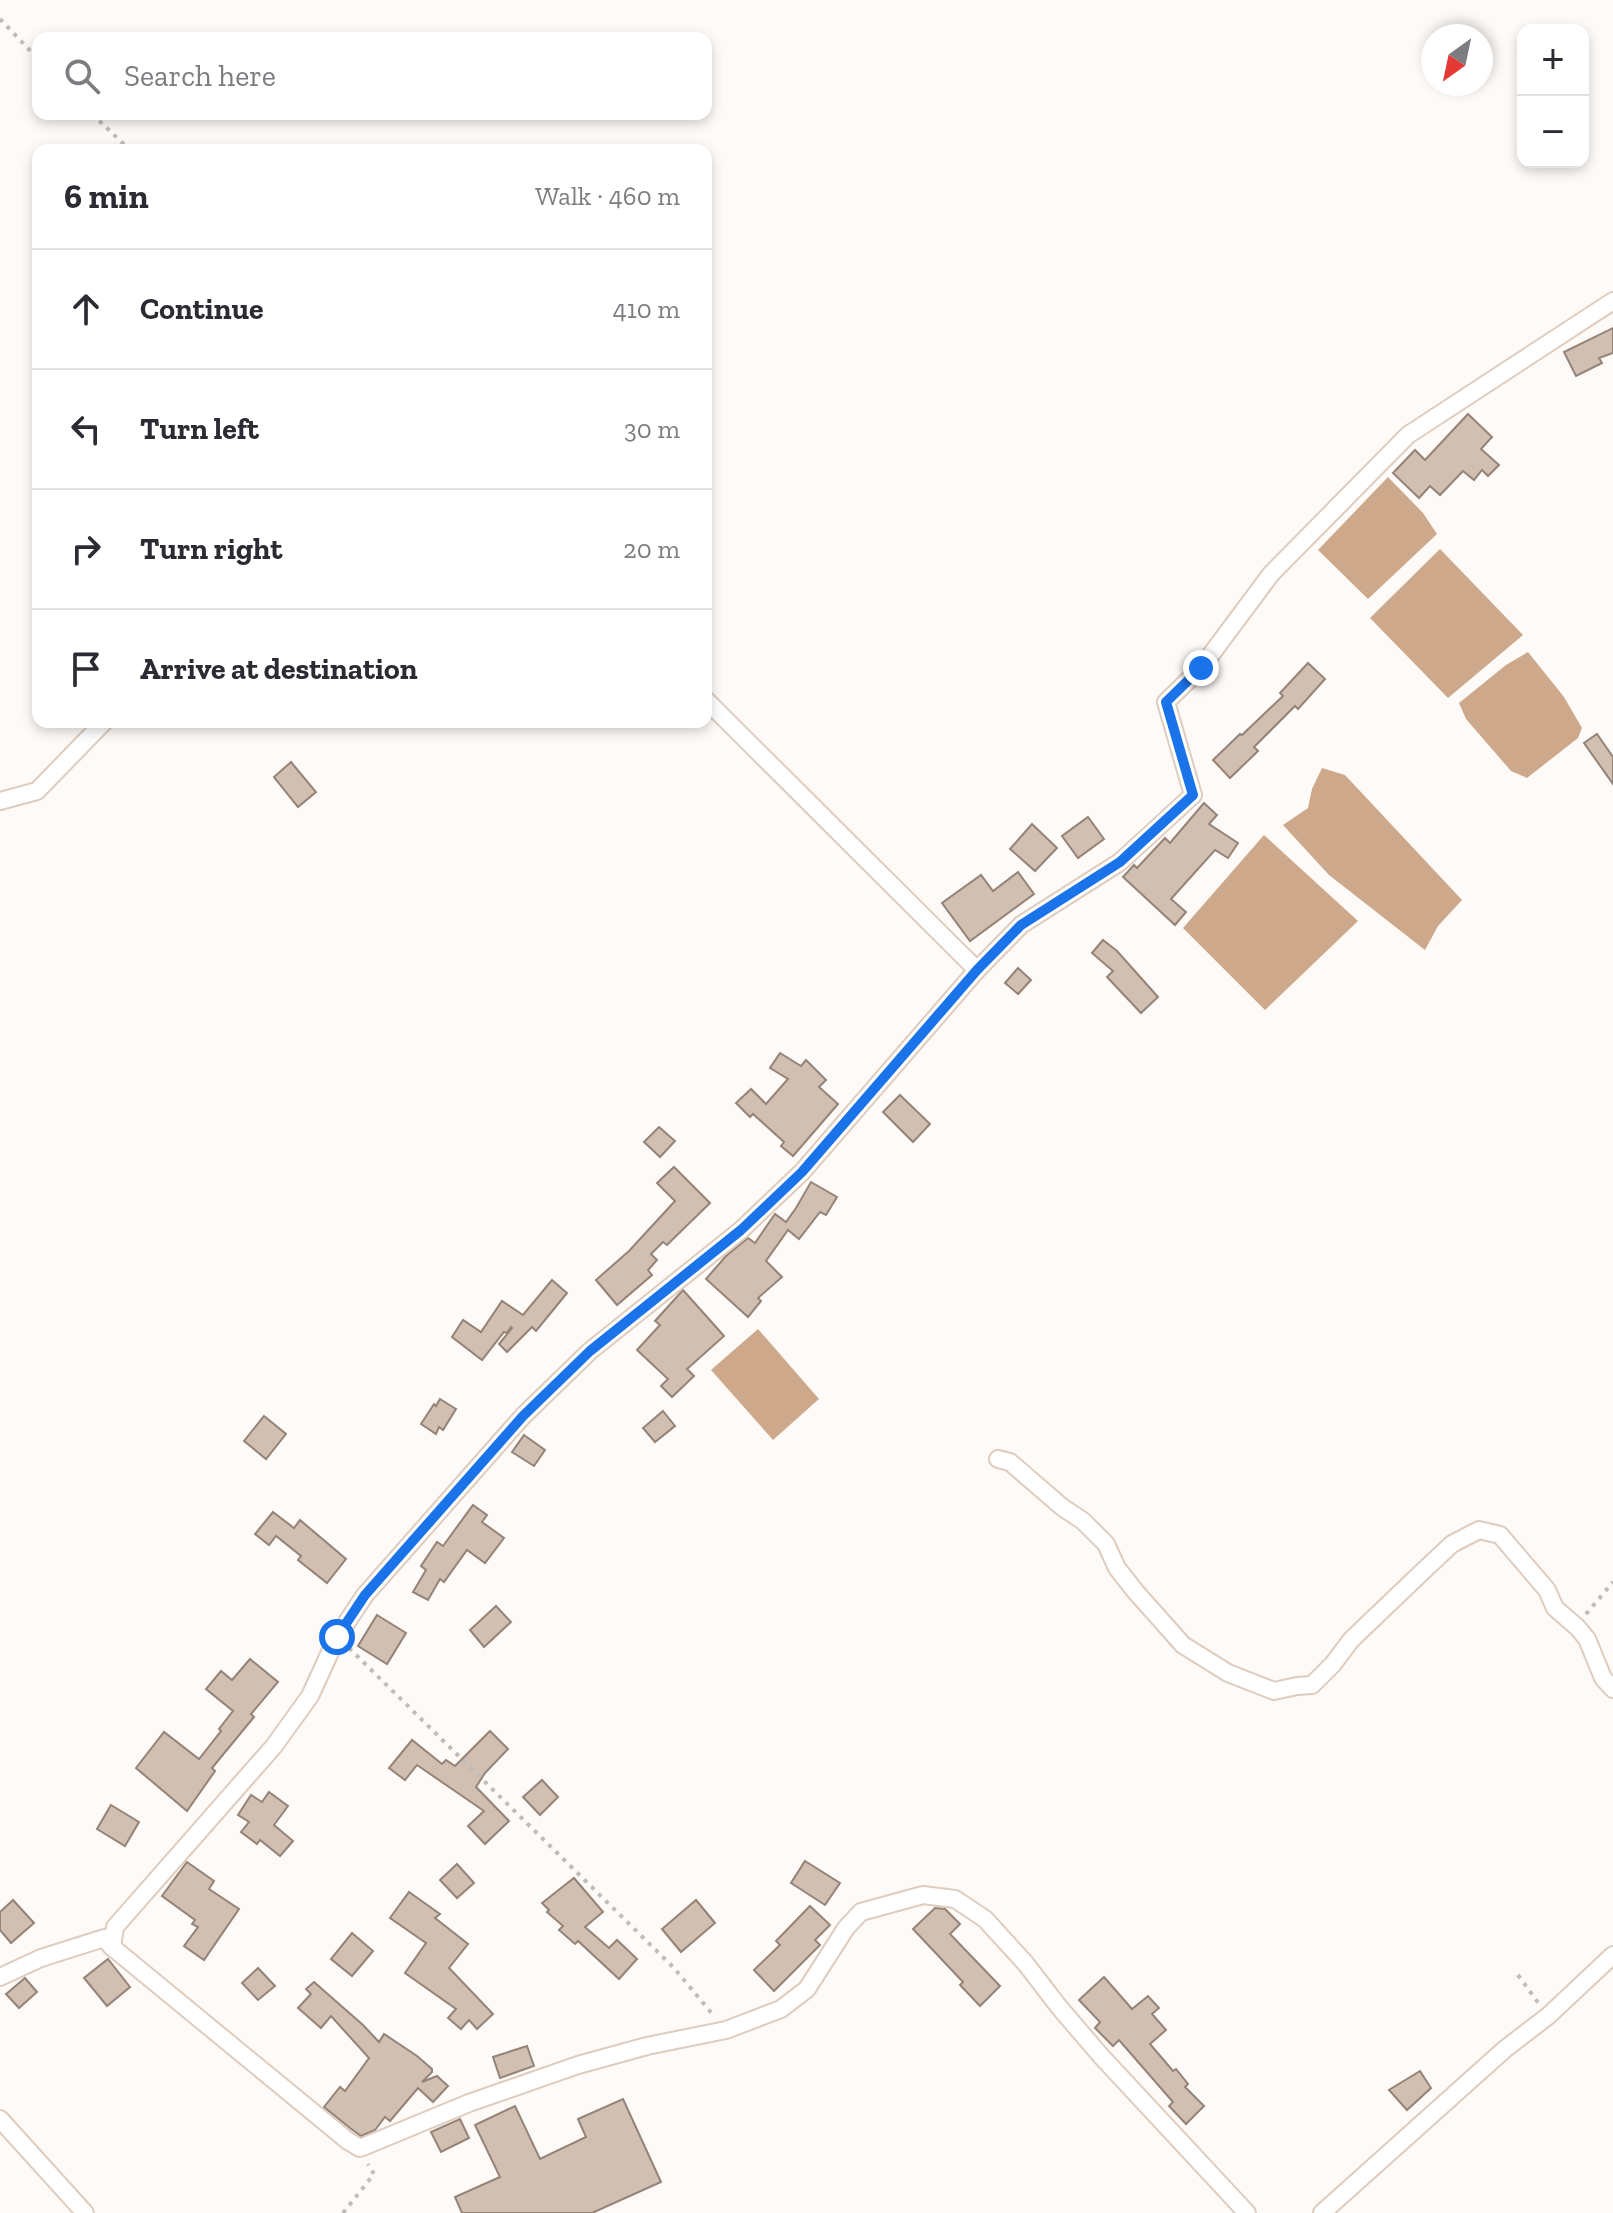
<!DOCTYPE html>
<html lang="en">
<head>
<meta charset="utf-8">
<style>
	:root { --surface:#fff; --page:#f2f2f3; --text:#2b2b33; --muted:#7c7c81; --line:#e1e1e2 }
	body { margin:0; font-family:"Zilla Slab",serif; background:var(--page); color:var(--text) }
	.controls { position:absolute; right:24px; top:24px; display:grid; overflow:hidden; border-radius:16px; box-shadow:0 4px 12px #0003 }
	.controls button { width:72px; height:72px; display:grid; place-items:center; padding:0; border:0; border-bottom:2px solid var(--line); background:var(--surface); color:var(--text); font:40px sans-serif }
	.compass { position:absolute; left:1421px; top:24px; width:72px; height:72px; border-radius:50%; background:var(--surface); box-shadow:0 4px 12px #0003; rotate:213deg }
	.stop { position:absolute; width:24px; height:24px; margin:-18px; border:6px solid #1a73e8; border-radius:50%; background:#fff }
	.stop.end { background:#1a73e8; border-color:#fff; box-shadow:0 2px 8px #0008 }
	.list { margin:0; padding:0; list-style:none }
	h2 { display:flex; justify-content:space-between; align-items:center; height:104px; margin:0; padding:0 32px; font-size:34px }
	h2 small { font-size:26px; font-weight:400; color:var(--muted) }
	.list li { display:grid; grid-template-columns:52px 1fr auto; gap:24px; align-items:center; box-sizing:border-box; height:120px; padding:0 32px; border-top:2px solid var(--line) }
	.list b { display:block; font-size:30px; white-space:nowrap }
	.list em { font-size:26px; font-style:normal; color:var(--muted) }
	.icon { flex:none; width:44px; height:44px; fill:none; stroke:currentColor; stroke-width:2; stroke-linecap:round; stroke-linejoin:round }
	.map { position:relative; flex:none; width:1613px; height:2213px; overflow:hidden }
	.search { position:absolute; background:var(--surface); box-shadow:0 4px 12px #0003; left:32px; top:32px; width:680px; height:88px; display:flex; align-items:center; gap:20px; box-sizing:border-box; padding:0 28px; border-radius:16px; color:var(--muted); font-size:30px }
	.panel { position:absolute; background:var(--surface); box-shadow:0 4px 12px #0003; left:32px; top:144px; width:680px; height:584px; border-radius:16px }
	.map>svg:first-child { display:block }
	.water { fill:#cea88a }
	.building { fill:#d1bfb1; stroke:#948376; stroke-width:2 }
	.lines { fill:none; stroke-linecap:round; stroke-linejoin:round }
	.minor-casing { stroke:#deccbe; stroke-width:20 }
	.path { stroke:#c2bcb9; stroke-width:4; stroke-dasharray:4 6; stroke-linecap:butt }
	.minor { stroke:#fff; stroke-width:16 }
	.route { stroke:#1a73e8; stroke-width:10 }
</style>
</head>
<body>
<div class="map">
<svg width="1613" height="2213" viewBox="0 0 1613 2213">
	<rect width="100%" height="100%" fill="#fefaf7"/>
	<g class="water">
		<polygon points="1388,477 1423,513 1437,534 1368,599 1318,550"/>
		<polygon points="1440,549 1523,635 1448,698 1370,618"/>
		<polygon points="1528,652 1564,697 1582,728 1578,738 1527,778 1511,771 1466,719 1459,703 1506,665"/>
		<polygon points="1322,768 1345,775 1462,900 1438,926 1425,950 1329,875 1283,825 1308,808 1312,789"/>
		<polygon points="1264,835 1358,921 1265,1010 1183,928"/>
		<polygon points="758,1329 819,1399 773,1440 711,1370"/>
	</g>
	<g class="building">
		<polygon points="1613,328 1613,353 1599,358 1602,363 1576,376 1564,352"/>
		<polygon points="1468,414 1492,437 1481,449 1499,465 1488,476 1482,470 1474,480 1463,471 1440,495 1430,486 1419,498 1393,473 1415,450 1425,460"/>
		<polygon points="1308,663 1325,679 1298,709 1295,706 1254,747 1258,751 1230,778 1213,760 1240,734 1242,735 1283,696 1280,693"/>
		<polygon points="1597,734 1613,757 1613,784 1584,743"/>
		<polygon points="291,762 316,792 298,807 274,777"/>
		<polygon points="1204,803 1217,815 1209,824 1238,843 1228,858 1215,850 1171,899 1186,912 1175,925 1123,877 1134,865 1137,868 1165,838 1170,843"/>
		<polygon points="1088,817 1104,839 1078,858 1062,836"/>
		<polygon points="1032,824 1057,848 1035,871 1010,849"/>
		<polygon points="1018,872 1034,894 970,941 942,903 981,875 993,891"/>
		<polygon points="1103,940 1117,951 1158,997 1141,1013 1107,977 1113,971 1092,953"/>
		<polygon points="1018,968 1031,980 1018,994 1005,983"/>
		<polygon points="780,1053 801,1066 806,1060 826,1080 819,1087 838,1104 793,1156 781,1146 784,1142 753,1114 750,1117 736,1103 751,1089 766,1104 788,1079 770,1068"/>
		<polygon points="900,1095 930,1124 913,1142 883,1112"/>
		<polygon points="659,1127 675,1141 660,1157 644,1142"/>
		<polygon points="674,1167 710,1203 667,1245 663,1242 651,1254 657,1260 648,1270 652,1275 617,1305 596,1280 629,1251 675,1201 657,1183"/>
		<polygon points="811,1182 837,1197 826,1215 820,1212 799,1239 788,1230 766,1261 782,1277 758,1298 761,1301 748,1317 706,1279 726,1256 748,1238 755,1243 775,1214 786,1222 796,1208"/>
		<polygon points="552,1280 567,1293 536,1331 532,1327 507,1352 499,1344 512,1328 511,1327 507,1333 504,1332 482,1360 452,1337 463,1320 481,1332 502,1301 523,1315"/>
		<polygon points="683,1290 724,1336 687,1369 694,1376 672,1397 661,1386 668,1379 637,1350 660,1325 655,1321"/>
		<polygon points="440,1399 456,1409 443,1430 439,1427 436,1434 421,1424 434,1404 436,1406"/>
		<polygon points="663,1411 675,1426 655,1442 643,1428"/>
		<polygon points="264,1416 286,1434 266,1459 244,1441"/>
		<polygon points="524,1435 545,1450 534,1466 512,1452"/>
		<polygon points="473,1505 487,1515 482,1522 504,1538 485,1563 467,1550 444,1582 440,1579 428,1600 413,1592 426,1570 421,1566 437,1542 443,1546"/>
		<polygon points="273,1512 294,1528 300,1520 346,1559 327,1583 298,1560 301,1556 276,1536 269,1545 255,1534"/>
		<polygon points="496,1606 511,1622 484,1647 470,1630"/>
		<polygon points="377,1615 406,1633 387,1664 358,1646"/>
		<polygon points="250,1659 278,1682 251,1714 254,1717 212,1768 215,1771 187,1811 136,1768 164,1732 199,1759 221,1731 219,1729 233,1711 206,1689 221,1671 232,1680"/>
		<polygon points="490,1731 508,1749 485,1773 476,1787 509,1821 485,1844 468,1826 484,1811 417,1765 405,1780 389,1768 412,1740 442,1764 446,1760 455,1766"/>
		<polygon points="542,1780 558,1797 540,1815 523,1797"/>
		<polygon points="269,1792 288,1806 274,1825 293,1841 280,1856 260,1840 257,1844 241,1832 249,1822 238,1815 251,1795 262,1802"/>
		<polygon points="111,1805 139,1822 125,1846 97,1829"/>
		<polygon points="805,1861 840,1883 825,1905 791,1883"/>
		<polygon points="187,1862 214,1881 209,1889 239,1909 204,1960 184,1946 198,1927 192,1924 195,1920 162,1896"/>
		<polygon points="457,1864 474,1883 457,1898 440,1880"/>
		<polygon points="574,1878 603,1912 585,1927 609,1948 617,1940 637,1959 619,1979 578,1941 575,1944 559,1930 563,1926 547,1912 549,1910 542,1903"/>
		<polygon points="409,1892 440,1914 435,1918 468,1944 449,1968 493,2014 477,2029 469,2020 461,2029 448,2018 456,2009 405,1973 426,1943 390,1918"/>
		<polygon points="13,1900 34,1923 11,1943 0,1930 0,1912"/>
		<polygon points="696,1900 715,1923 681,1952 662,1929"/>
		<polygon points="810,1906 830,1925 815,1940 820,1945 774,1991 754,1970 780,1945 776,1941"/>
		<polygon points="935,1908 945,1909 960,1924 950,1934 1000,1986 980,2006 960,1985 963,1982 913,1929"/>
		<polygon points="352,1933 373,1951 352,1976 331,1959"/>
		<polygon points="108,1959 130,1987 107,2006 84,1978"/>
		<polygon points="258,1968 275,1986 258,2000 242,1983"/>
		<polygon points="1104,1977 1132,2009 1148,1996 1159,2008 1152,2014 1166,2030 1150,2044 1173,2071 1176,2069 1188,2084 1185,2087 1204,2106 1186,2124 1169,2106 1173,2102 1119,2040 1113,2046 1095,2028 1100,2022 1079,2000"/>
		<polygon points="25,1978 37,1992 19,2008 6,1994"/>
		<polygon points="314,1982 363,2025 379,2042 384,2034 417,2056 432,2069 432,2072 422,2082 437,2076 448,2086 433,2102 418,2088 390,2121 385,2117 375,2130 361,2136 350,2128 324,2107 340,2087 345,2091 369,2058 331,2016 321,2028 298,2008 311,1994 306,1989"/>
		<polygon points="527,2046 534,2066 500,2078 493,2057"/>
		<polygon points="1420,2071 1431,2088 1407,2110 1389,2090"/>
		<polygon points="623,2099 661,2182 592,2213 462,2213 455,2197 500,2177 475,2125 515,2106 540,2159 586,2137 578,2119"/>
		<polygon points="460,2119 469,2138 441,2152 431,2132"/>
	</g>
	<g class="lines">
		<g class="minor-casing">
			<g id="minor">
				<polyline points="706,700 977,970"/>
				<polyline points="0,801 37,791 104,722"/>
				<polyline points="998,1459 1010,1462 1062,1507 1083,1521 1106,1544 1117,1568 1135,1591 1183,1645 1228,1673 1274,1691 1297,1686 1312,1685 1333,1664 1351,1640 1420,1574 1452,1544 1479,1530 1500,1535 1547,1590 1555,1608 1578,1628 1587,1639 1603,1678 1613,1689"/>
				<polyline points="112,1947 348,2141 360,2148 469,2103 578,2065 647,2046 726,2030 781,2009 807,1989 846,1928 861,1912 923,1895 955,1899 985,1919 1026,1964 1059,2007 1101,2056 1247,2213"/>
				<polyline points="0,1977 41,1958 104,1938 112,1947 115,1927 274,1746 310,1696 337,1637 365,1595 523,1416 590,1351 741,1230 802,1172 977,970 1021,925 1120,862 1193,795 1166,702 1201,668 1271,574 1408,435 1613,301"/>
				<polyline points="0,2119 85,2213"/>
				<polyline points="1322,2213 1505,2049 1548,2016 1613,1955"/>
			</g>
		</g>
		<g class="path">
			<polyline points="0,19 38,59"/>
			<polyline points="92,114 130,150"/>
			<polyline points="1586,1614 1613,1582"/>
			<polyline points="349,1648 674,1968 714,2016"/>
			<polyline points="1518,1975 1539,2004"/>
			<polyline points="343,2213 374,2174 368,2164"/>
		</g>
		<use href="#minor" class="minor"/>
	</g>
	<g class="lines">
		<polyline class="route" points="337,1637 365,1595 523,1416 590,1351 741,1230 802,1172 977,970 1021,925 1120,862 1193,795 1166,702 1201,668"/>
	</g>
</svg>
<div class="controls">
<button>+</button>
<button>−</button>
</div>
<svg class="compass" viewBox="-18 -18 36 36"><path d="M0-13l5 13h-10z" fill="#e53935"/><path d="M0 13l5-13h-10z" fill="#7c7c81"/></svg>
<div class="stop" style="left:337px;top:1637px"></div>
<div class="stop end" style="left:1201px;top:668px"></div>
<div class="search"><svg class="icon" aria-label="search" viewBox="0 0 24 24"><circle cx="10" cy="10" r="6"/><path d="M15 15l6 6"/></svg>Search here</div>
<section class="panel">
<h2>6 min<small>Walk · 460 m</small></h2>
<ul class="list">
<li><svg class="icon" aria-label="ahead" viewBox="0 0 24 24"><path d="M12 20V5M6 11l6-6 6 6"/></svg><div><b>Continue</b></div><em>410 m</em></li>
<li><svg class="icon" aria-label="left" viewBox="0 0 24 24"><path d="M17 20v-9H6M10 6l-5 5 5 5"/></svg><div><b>Turn left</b></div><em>30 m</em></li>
<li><svg class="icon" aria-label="right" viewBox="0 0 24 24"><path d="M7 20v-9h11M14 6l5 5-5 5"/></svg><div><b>Turn right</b></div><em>20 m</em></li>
<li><svg class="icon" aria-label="arrive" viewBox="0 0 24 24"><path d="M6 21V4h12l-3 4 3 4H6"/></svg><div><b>Arrive at destination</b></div></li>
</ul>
</section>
</div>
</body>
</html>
